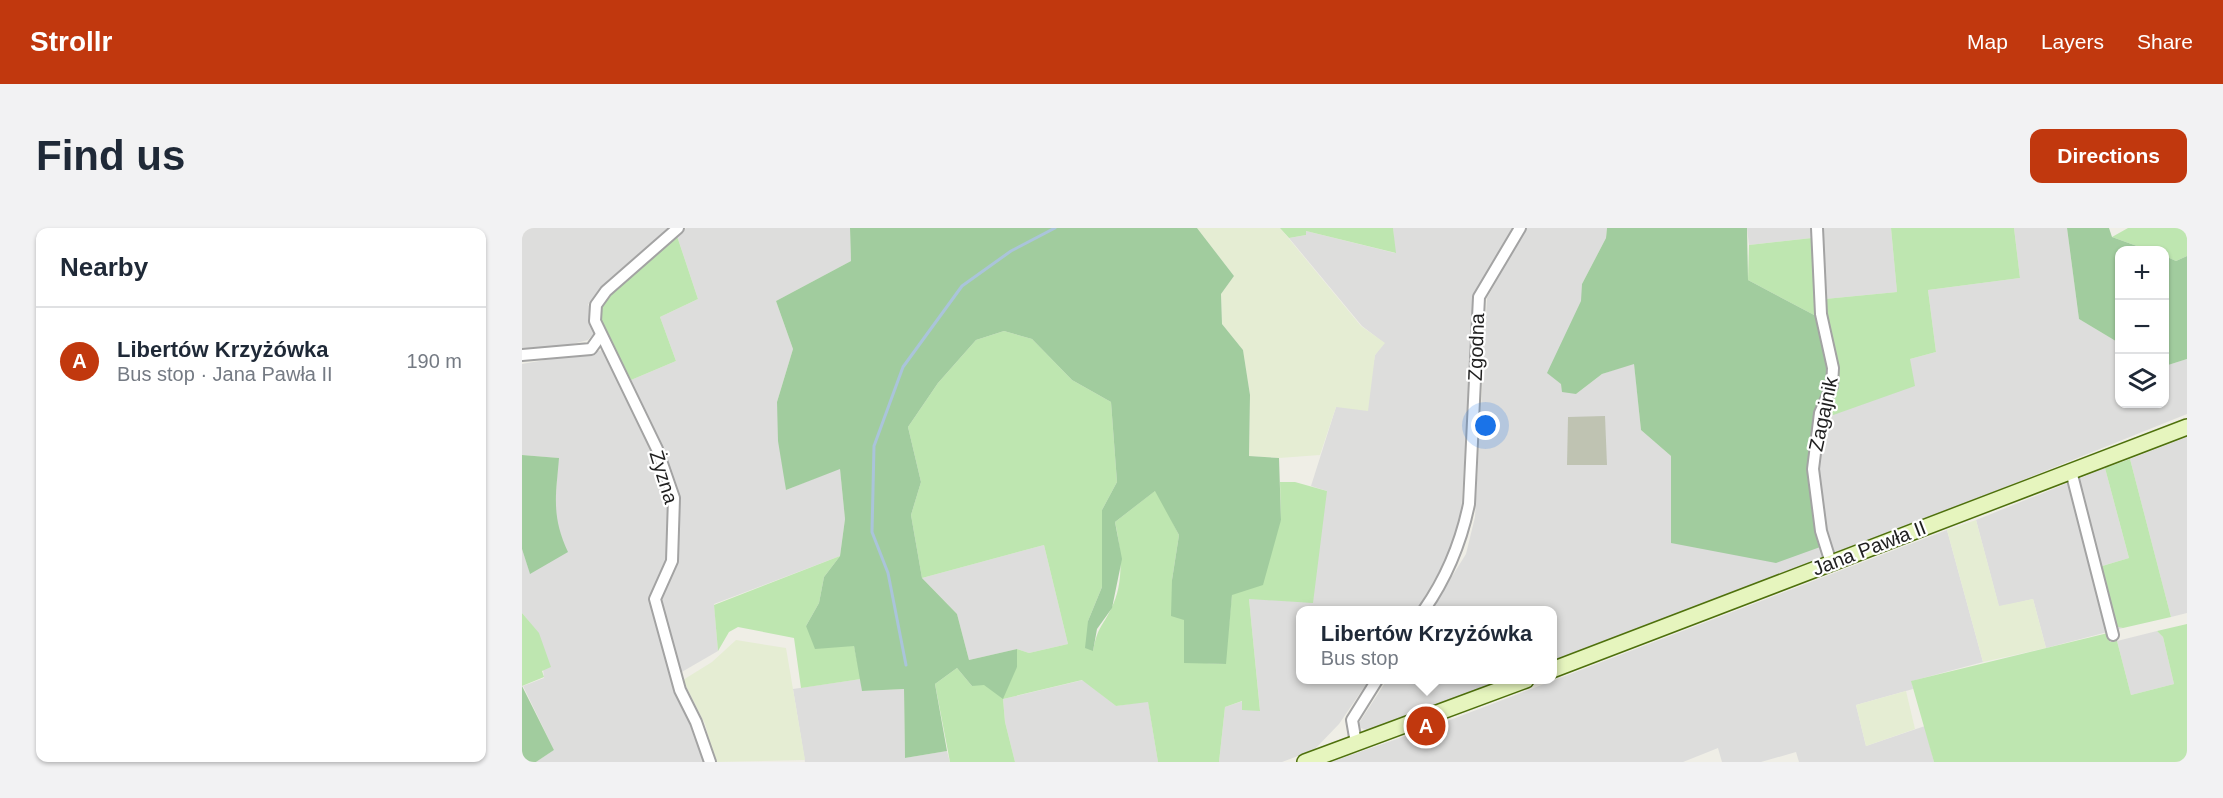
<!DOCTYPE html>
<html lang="en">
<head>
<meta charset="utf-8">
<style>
	:root { --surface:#fff; --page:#f2f2f3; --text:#1f2937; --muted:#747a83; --line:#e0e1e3; --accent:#c1380e }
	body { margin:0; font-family:Arial,sans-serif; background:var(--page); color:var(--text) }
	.controls { position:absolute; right:18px; top:18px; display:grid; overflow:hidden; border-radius:12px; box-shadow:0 2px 4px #0004 }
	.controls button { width:54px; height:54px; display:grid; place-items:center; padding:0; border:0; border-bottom:2px solid var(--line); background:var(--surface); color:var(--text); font:30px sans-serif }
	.you { position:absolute; left:964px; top:198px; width:21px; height:21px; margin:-15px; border:4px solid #fff; border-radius:50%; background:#1a73e8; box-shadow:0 0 0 9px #1a73e833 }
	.badge { display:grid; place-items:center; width:39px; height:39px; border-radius:50%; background:var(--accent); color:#fff; font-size:20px; font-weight:700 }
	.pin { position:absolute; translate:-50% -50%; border:3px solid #fff; box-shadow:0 2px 6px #0006 }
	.popup { position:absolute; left:774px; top:378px; width:261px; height:78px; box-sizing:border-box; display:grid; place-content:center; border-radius:12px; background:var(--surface); filter:drop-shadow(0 2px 4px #0005); font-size:20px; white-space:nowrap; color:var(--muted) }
	.popup b { font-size:22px; color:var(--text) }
	.popup::after { content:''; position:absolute; left:50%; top:100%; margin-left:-12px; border:12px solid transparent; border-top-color:var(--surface) }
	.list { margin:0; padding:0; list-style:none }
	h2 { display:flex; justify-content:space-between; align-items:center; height:78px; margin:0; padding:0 24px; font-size:26px }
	h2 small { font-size:20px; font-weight:400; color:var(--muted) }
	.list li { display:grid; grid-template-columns:39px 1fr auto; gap:18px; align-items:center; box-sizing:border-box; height:108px; padding:0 24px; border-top:2px solid var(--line) }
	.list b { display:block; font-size:22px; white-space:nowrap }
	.list p { margin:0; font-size:20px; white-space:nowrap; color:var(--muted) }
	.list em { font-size:20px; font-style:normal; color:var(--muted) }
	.icon { flex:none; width:33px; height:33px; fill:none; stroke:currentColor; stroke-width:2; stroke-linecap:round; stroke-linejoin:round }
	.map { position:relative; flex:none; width:1665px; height:534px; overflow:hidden; border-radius:12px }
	header { display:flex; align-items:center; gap:36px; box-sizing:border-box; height:84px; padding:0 30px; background:var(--accent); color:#fff }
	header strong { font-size:28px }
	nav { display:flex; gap:33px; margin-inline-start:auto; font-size:21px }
	.intro { display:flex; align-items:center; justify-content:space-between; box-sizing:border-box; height:144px; padding:0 36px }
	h1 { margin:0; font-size:42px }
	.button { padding:15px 27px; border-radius:12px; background:var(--accent); color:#fff; font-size:21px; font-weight:700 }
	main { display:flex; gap:36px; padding:0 36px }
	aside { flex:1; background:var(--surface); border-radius:12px; box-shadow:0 2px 4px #0004 }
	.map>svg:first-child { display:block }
	.residential { fill:#dddddc }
	.construction { fill:#bfc3b2 }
	.farmland { fill:#e5edd3 }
	.grass { fill:#bee6b0 }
	.forest { fill:#a1cc9e }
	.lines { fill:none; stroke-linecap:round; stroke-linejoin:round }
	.stream { stroke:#aac4da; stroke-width:3 }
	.street-casing { stroke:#a3a3a3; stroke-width:14 }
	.secondary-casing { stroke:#4e700c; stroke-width:18 }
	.street { stroke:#fff; stroke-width:10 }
	.secondary { stroke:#e6f5be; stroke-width:15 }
	.labels { text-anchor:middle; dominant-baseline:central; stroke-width:4.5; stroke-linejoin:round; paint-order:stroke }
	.street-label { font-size:20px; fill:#1f1f1f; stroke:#fff }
</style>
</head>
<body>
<header>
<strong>Strollr</strong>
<nav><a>Map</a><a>Layers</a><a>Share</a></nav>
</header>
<div class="intro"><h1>Find us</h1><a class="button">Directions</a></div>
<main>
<aside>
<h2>Nearby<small></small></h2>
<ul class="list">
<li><span class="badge">A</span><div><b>Libertów Krzyżówka</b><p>Bus stop · Jana Pawła II</p></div><em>190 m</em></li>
</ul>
</aside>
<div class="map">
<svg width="1665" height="534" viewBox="0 0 1665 534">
	<rect width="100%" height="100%" fill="#efeee6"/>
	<g class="residential">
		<polygon points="0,0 147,0 86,52 72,74 66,76 75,102 66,112 35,120 0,120"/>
		<polygon points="164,0 328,0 329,33 254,73 271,121 255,174 264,262 318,240 323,291 318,328 192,376 196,423 158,445 138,375 154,312 138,219 109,152 154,133 138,89 176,71 155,8"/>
		<polygon points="871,0 991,0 956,61 951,89 939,287 926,328 895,382 778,382 778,452 847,452 817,496 792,522 760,534 697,534 703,479 721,473 720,482 738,482 727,371 805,263 789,258 814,179 850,143 853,127 862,115 840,98 767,10 784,7 784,3 873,25"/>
		<polygon points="1004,0 1085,0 1084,10 1060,56 1060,73 1026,145 1054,166 1080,146 1112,135 1119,202 1149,228 1149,315 1301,318 1304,332 1030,435 1030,382 909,382 944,326 953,289 965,70"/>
		<polygon points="1225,0 1289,0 1290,10 1227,17"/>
		<polygon points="1298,0 1369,0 1375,64 1303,71"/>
		<polygon points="1492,0 1545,0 1557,91 1597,115 1598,176 1642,176 1643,138 1665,131 1665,186 1309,329 1295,275 1297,192 1388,131 1414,124 1406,62 1498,50"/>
		<polygon points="81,122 130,226 148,272 146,326 129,371 149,448 174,500 184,534 14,534 32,522 1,458 22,450 17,406 0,385 0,321 8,345 45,323 35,301 33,285 36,230 0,227 0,136"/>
		<polygon points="1665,209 1665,385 1649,389 1608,231"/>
		<polygon points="1583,240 1607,330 1577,339 1592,397 1601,400 1524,420 1511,371 1477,379 1454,292"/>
		<polygon points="1425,302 1461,434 1390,453 1391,461 1334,477 1344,518 1403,498 1412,534 1277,534 1274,524 1239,534 1200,534 1196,520 1161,534 809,534 915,497"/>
		<polygon points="522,317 546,416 507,425 495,421 447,432 435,386 400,350"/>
		<polygon points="1635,403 1641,409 1652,456 1609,467 1595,413"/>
		<polygon points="339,451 340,463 382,461 383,530 425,523 428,534 283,534 271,461"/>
		<polygon points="561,452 594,478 626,473 636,534 493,534 483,494 481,471"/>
		<polygon points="865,452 986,452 849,504 839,500 837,495"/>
	</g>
	<polygon class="construction" points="1083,188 1085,237 1045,237 1046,189"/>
	<g class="farmland">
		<polygon points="675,0 758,0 839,98 863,115 853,127 846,183 814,179 798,227 757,230 727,228 728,167 721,122 700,96 699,66 712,48"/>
		<polygon points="1454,292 1477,378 1511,371 1524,420 1461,434 1425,302"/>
		<polygon points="214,412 264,420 283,532 193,534 183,496 161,452 190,434"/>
		<polygon points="1384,463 1393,501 1344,518 1334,477"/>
	</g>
	<g class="grass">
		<polygon points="758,0 871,0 874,25 784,3 784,7 767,10"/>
		<polygon points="1369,0 1492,0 1498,50 1406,62 1414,124 1388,131 1393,158 1300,191 1303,71 1375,64"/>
		<polygon points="1606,0 1665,0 1665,28 1654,33 1643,28 1642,22 1626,22 1590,9"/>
		<polygon points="155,8 176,71 138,89 154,133 109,152 77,91 80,78 87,66"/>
		<polygon points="1290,10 1294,88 1226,52 1227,17"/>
		<path d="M 482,103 L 510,111 L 550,152 L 589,174 L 595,254 L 580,282 L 580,359 L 566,393 L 571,423 C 576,398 579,401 589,381 C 603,354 599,321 593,294 L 634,262 L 657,307 L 650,352 L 662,392 L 663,434 L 703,436 L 710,366 L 759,292 L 758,254 L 773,254 L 805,263 L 791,375 L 727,371 L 738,483 L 720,482 L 720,473 L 703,479 L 697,534 L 636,534 L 626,474 L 594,478 L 560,452 L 481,471 L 483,494 L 493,534 L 428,534 L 413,456 L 435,440 L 450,458 L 495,439 L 495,421 L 507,425 L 546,416 L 522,317 L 400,350 L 389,287 L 399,254 L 386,199 L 416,155 L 454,112 Z"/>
		<polygon points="1608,231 1649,389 1601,400 1592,398 1577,339 1607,330 1583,240"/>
		<polygon points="318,328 302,349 297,375 284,398 332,418 339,451 279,460 272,410 216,399 207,404 196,423 192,377"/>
		<polygon points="0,385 17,405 29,439 20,443 22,449 0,458"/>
		<polygon points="1665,396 1665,534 1412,534 1389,453 1586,405 1588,414 1595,413 1609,467 1652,456 1641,409 1635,403"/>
	</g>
	<g class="forest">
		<polygon points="328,0 675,0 712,48 699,66 700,96 721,122 728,167 727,228 757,230 759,292 741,357 710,367 704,436 662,435 662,392 649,388 650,352 657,307 633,263 593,294 600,331 590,380 575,401 571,423 563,420 566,393 580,359 580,282 595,254 589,174 550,152 510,111 482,103 454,112 416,155 386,199 399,254 389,287 400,350 435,386 447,432 495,421 495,439 481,471 462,457 450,458 435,440 413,456 425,523 383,530 382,461 340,463 332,418 293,421 284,398 297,375 302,349 318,328 323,291 318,241 264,262 256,213 255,174 271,121 254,73 329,33"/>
		<path d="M 1085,0 L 1225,0 L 1226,52 L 1294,88 C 1299,105 1306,125 1307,142 C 1307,160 1298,170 1294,186 C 1281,233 1287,272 1301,318 L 1254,335 L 1149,315 L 1149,228 L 1119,202 L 1112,136 L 1080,146 L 1054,166 L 1040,164 L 1039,156 L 1025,145 L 1059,73 L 1060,56 L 1084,10 Z"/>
		<polygon points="1545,0 1587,0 1590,9 1626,22 1598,22 1597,115 1557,91"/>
		<polygon points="1643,28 1654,33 1665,28 1665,131 1643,138"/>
		<path d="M 0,227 L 37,230 C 34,268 29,287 46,324 L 8,346 L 0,321 Z"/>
		<polygon points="0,458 32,522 14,534 0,534"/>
	</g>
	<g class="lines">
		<polyline class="stream" points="384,437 366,345 350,304 352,218 381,139 440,58 489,23 533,0"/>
		<g class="street-casing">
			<g id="street">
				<polyline points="156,0 84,63 74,77 73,93 135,221 152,270 150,333 133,371 158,462 174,494 188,534"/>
				<polyline points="1295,0 1299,86 1311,140 1310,158 1298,185 1291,241 1299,303 1309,335"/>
				<polyline points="0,127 69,121 79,107"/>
				<polyline points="1549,243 1591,407"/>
				<path d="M 902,382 C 925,349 939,315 947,276 L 957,69 L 998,0"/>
				<polyline points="834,515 830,492 855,452"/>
			</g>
		</g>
		<g class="secondary-casing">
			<g id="secondary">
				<polyline points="1030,442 1665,199"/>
				<polyline points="783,534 1004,452"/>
			</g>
		</g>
		<use href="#street" class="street"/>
		<use href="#secondary" class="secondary"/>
	</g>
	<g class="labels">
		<g class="street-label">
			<text transform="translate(954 119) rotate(-88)">Zgodna</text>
			<text transform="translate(1301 186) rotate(-78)">Zagajnik</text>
			<text transform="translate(142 249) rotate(73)">Żyzna</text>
			<text transform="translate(1347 320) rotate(-21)">Jana Pawła II</text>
		</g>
	</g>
</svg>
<div class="controls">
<button>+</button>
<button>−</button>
<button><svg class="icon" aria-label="layers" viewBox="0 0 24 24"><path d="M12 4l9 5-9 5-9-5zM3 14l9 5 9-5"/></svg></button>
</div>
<div class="you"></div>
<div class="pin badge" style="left:904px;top:498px">A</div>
<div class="popup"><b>Libertów Krzyżówka</b>Bus stop</div>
</div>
</main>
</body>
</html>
